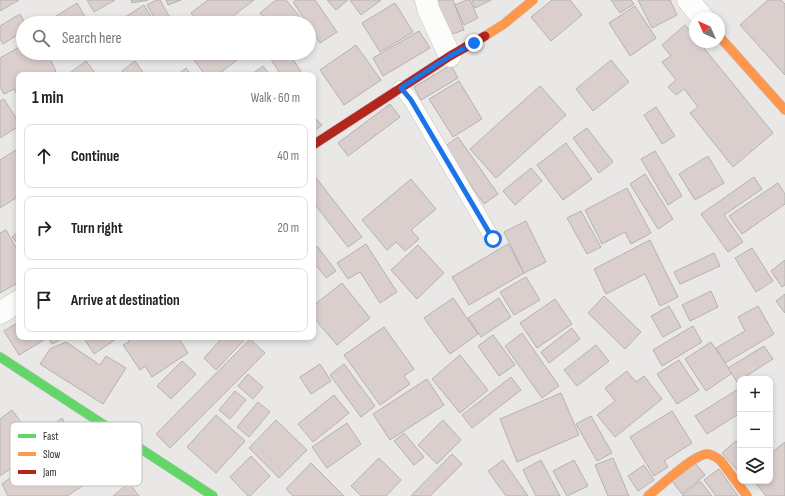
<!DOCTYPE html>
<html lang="en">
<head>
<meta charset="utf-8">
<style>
	:root { --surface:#fff; --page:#f2f2f2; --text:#222; --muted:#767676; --line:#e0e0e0 }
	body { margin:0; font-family:"Sofia Sans Condensed",sans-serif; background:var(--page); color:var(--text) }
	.controls { position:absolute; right:12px; bottom:12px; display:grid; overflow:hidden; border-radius:8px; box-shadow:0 2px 6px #0003 }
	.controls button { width:36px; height:36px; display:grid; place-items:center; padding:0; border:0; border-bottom:1px solid var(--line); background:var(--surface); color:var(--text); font:20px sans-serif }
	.compass { position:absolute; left:689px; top:12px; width:36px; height:36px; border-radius:50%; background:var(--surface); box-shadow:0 2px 6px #0003; rotate:315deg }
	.stop { position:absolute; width:12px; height:12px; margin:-9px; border:3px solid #1a73e8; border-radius:50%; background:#fff }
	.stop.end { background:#1a73e8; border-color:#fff; box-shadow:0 1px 4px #0008 }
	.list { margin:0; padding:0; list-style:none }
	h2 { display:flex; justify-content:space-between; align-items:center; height:52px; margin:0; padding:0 16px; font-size:17px }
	h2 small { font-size:13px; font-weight:400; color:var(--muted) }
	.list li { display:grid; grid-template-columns:26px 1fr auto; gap:12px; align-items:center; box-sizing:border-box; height:64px; margin:0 8px 8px; padding:0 8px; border:1px solid var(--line); border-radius:8px }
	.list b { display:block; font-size:15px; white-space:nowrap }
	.list em { font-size:13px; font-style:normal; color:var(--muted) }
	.icon { flex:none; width:22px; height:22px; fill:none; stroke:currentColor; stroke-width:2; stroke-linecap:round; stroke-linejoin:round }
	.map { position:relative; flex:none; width:785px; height:496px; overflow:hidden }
	.search { position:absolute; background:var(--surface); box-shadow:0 2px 6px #0003; left:16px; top:16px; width:300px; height:44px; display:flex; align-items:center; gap:10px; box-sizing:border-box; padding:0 14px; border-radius:22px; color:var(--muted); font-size:15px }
	.panel { position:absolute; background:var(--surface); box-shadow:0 2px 6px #0003; left:16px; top:72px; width:300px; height:268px; border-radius:8px }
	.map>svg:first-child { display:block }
	.building { fill:#dbcfce; stroke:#b4b2b2 }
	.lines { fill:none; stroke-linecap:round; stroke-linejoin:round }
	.lane-casing { stroke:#c5c4c3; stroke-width:16 }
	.street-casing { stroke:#c5c4c3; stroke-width:23 }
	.fast-casing { stroke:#c5c4c3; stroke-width:10 }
	.slow-casing { stroke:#c5c4c3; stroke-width:10 }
	.jam-casing { stroke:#c5c4c3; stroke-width:10 }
	.lane { stroke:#fcfcfb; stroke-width:15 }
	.street { stroke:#fcfcfb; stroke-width:22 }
	.fast { stroke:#63d668; stroke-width:9 }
	.slow { stroke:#ff974d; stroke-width:9 }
	.jam { stroke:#b3261e; stroke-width:9 }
	.route { stroke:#1a73e8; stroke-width:5 }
	.key { fill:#fff; stroke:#bfbfbf; stroke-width:1 }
	.key-label { font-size:11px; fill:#2b2a29 }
</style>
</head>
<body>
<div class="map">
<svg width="785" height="496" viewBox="0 0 785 496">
	<rect width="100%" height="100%" fill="#e9e8e7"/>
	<g class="building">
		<polygon points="0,0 19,0 0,11"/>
		<polygon points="87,0 115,0 94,12"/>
		<polygon points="131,0 148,0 132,3"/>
		<polygon points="156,0 160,0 169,16 157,22 147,5"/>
		<polygon points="166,0 181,0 168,5"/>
		<polygon points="208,0 254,0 224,23 199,23 191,13"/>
		<polygon points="276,0 286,0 305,23 269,23 260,13"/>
		<polygon points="296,0 315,0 337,32 320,43 309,27 309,23 307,23 293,2"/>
		<polygon points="327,0 348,0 336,10"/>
		<polygon points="350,0 381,0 361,15"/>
		<polygon points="434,0 453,0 464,30 446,36"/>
		<polygon points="467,0 470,0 478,18 464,25 455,5"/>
		<polygon points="472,0 491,0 475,8"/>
		<polygon points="552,0 570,0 582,15 551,41 531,17"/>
		<polygon points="611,0 631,0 634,4 620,13"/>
		<polygon points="638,0 670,0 677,15 652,28"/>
		<polygon points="768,0 781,0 785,4 785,75 740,25"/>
		<polygon points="77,3 88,22 45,23"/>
		<polygon points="395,3 413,32 380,52 362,23"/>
		<polygon points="144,5 155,23 116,23"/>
		<polygon points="635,6 656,38 630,56 609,23"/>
		<polygon points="20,14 25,23 23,23 23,31 3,44 0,39 0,26"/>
		<polygon points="243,17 247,23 236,23"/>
		<polygon points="685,25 695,37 695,42 699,42 773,133 733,167 690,113 698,107 684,89 676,95 668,87 676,80 662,62 671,56 662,45"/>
		<polygon points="419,31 430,48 383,76 373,58"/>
		<polygon points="23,45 23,53 47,53 56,71 49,75 19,75 19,98 14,89 4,94 0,87 0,58"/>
		<polygon points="356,45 381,80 344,105 320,70"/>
		<polygon points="189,53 238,53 241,57 217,75 205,75"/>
		<polygon points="267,53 289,53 303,75 281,75"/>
		<polygon points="611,60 629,82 593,111 576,89"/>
		<polygon points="86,61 96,74 95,75 67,75"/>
		<polygon points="135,61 145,75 124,75 122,71"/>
		<polygon points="451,65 458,78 421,100 414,87"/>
		<polygon points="263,66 270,75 251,75"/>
		<polygon points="186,68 191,75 177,75"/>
		<polygon points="459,81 482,119 453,137 429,99"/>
		<polygon points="540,86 566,115 496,178 470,149"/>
		<polygon points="4,99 19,123 19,126 0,138 0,101"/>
		<polygon points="390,104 400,117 348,156 338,143"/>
		<polygon points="656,107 675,136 662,144 644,115"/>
		<polygon points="315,118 322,125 313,132 313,120"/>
		<polygon points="587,128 613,162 599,173 573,138"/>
		<polygon points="458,137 498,194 484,204 444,147"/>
		<polygon points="566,143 592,179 563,200 537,165"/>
		<polygon points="19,148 19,196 0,208 0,160"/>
		<polygon points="655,151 682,196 668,205 641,159"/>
		<polygon points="708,156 724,183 695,200 679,174"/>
		<polygon points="531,168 542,181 515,205 503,191"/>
		<polygon points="313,174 362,237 348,247 313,202"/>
		<polygon points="645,174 673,219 658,229 630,184"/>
		<polygon points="754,177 762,189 724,215 743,242 728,252 701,214"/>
		<polygon points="411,179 436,209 411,230 419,239 405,251 396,242 387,250 362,220"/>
		<polygon points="778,183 785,194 785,204 742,234 729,216"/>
		<polygon points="627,188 651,233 631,244 625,232 602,244 585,210"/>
		<polygon points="581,211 601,247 587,254 567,218"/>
		<polygon points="526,221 546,262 524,273 504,232"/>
		<polygon points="6,230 19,253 19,282 0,293 0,233"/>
		<polygon points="19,231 19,245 12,237"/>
		<polygon points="650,240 678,297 660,306 645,274 606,294 594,269"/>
		<polygon points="366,244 397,292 380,303 360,272 348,279 337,263"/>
		<polygon points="508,244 524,273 469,305 452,277"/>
		<polygon points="418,245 444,273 417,299 391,270"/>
		<polygon points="317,246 336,271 326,278 313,261 313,249"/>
		<polygon points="752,248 773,281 756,292 735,258"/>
		<polygon points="714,253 720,266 680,284 674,272"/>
		<polygon points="785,260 785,285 782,287 771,271"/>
		<polygon points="526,277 540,300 514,315 500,292"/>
		<polygon points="342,283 370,318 337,345 313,317 313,306"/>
		<polygon points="711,291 718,307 690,321 682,305"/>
		<polygon points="785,294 785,313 776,301"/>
		<polygon points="604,296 641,332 625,349 588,313"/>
		<polygon points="453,298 478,334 450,354 424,318"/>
		<polygon points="499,298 511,317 481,337 468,318"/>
		<polygon points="555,299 572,324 537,348 520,323"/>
		<polygon points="669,306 681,327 663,337 651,316"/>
		<polygon points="758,306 774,334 725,363 716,348 745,331 738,317"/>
		<polygon points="19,322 19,337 46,337 47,338 19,355 4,331"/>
		<polygon points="693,326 702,342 662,366 653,350"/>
		<polygon points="384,327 414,369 404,376 410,384 380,405 344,355"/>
		<polygon points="572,328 580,339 549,363 541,352"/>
		<polygon points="522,333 559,386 542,398 505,346"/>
		<polygon points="493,335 515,365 499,376 478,346"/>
		<polygon points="48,337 65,337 52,344"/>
		<polygon points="90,337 119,337 94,354 85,340"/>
		<polygon points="127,337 178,337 188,353 152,377 145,366 140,370 123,345 129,342"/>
		<polygon points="223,337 247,337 216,370 204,358"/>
		<polygon points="250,339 265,353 170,448 156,434"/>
		<polygon points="66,342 100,365 106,356 126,368 103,404 40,364 50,349"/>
		<polygon points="711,342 732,373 706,391 685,359"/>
		<polygon points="596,345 609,361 577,386 564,370"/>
		<polygon points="764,346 773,359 737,382 728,368"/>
		<polygon points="460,355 488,390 460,413 432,379"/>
		<polygon points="679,360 699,390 677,404 657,374"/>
		<polygon points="182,361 196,374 171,399 157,386"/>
		<polygon points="320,364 331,381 311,394 300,377"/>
		<polygon points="344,364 375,406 361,417 330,375"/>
		<polygon points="627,371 636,382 644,376 662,399 615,437 597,415 615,401 605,388"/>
		<polygon points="248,374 263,387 253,399 238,386"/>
		<polygon points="511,377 521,390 472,428 462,415"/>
		<polygon points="427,379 444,405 390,440 373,414"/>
		<polygon points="740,388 740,413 707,434 695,416"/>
		<polygon points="235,391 246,400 230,419 219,410"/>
		<polygon points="561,393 579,435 517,462 500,419"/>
		<polygon points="334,395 349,413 313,442 298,424"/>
		<polygon points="258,402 270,412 249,437 237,427"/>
		<polygon points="12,410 40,448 0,476 0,419"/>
		<polygon points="672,411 692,443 664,461 668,467 654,476 630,437"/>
		<polygon points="216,415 245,441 216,473 187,447"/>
		<polygon points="591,416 612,453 597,461 576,424"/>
		<polygon points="62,418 69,429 47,446 39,435"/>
		<polygon points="276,420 307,450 279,478 249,448"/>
		<polygon points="443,420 461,440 437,464 418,445"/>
		<polygon points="347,423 361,444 327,468 312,447"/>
		<polygon points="404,433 424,457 414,465 394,441"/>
		<polygon points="736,441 740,446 740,473 722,453"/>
		<polygon points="785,442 785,496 766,496 754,481 770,481 770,454"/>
		<polygon points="52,447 62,463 76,474 84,485 67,496 8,496 2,484"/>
		<polygon points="452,454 462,464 430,496 411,496"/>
		<polygon points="251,456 270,476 250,496 248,496 230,477"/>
		<polygon points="379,458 401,480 386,496 361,496 351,486"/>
		<polygon points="613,458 629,496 608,496 595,465"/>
		<polygon points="503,460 528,496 506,496 488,471"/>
		<polygon points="541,460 560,496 536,496 523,470"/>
		<polygon points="574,460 588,486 567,496 553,471"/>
		<polygon points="311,463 344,496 293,496 286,489"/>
		<polygon points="695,463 705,475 682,494 672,481"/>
		<polygon points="644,465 654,480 638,491 628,476"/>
		<polygon points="719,469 738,496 716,496 704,480"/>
		<polygon points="700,481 712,496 682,496"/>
		<polygon points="129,483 139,496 113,496"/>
	</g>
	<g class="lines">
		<g class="lane-casing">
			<polyline id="lane" points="401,88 411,100 493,239"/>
		</g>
		<g class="street-casing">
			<g id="street">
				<polyline points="426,0 429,11 450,56"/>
				<polyline points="688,0 703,18"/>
				<polyline points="0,313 19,301"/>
			</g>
		</g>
		<g class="fast-casing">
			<polyline id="fast" points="0,357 213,496"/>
		</g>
		<g class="slow-casing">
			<g id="slow">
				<polyline points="485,36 504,24 533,0"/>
				<polyline points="719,36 785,110"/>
				<path d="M 648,496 C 660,487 694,454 707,454 C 713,454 717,458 721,461 L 747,496"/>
			</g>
		</g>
		<g class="jam-casing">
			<polyline id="jam" points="313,145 450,56 485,36"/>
		</g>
		<use href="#lane" class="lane"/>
		<use href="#street" class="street"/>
		<use href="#fast" class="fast"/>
		<use href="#slow" class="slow"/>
		<use href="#jam" class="jam"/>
	</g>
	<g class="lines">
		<polyline class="route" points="474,43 450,56 401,88 411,100 493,239"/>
	</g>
	<rect x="10" y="422" width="132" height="64" rx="6" class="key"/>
	<rect x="18" y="434" width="18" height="4" fill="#63d668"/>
	<rect x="18" y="452" width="18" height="4" fill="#ff974d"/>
	<rect x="18" y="470" width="18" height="4" fill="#b3261e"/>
	<g class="key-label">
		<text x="43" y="440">Fast</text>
		<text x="43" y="458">Slow</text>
		<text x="43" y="476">Jam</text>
	</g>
</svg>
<div class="controls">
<button>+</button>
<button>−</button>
<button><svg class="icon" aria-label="layers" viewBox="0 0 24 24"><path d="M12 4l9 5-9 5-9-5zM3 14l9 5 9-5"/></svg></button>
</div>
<svg class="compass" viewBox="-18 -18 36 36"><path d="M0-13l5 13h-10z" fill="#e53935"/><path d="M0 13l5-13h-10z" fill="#767676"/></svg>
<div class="stop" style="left:493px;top:239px"></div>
<div class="stop end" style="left:474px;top:43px"></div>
<div class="search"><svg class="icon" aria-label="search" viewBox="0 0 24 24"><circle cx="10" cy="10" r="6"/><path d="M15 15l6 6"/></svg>Search here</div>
<section class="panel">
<h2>1 min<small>Walk · 60 m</small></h2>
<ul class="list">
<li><svg class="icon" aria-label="ahead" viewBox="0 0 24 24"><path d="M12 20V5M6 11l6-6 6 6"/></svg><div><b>Continue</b></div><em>40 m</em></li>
<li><svg class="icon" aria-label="right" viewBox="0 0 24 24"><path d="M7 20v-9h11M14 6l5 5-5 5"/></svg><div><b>Turn right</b></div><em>20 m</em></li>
<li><svg class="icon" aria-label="arrive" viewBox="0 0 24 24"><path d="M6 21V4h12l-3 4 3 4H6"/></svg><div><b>Arrive at destination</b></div></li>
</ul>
</section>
</div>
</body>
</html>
